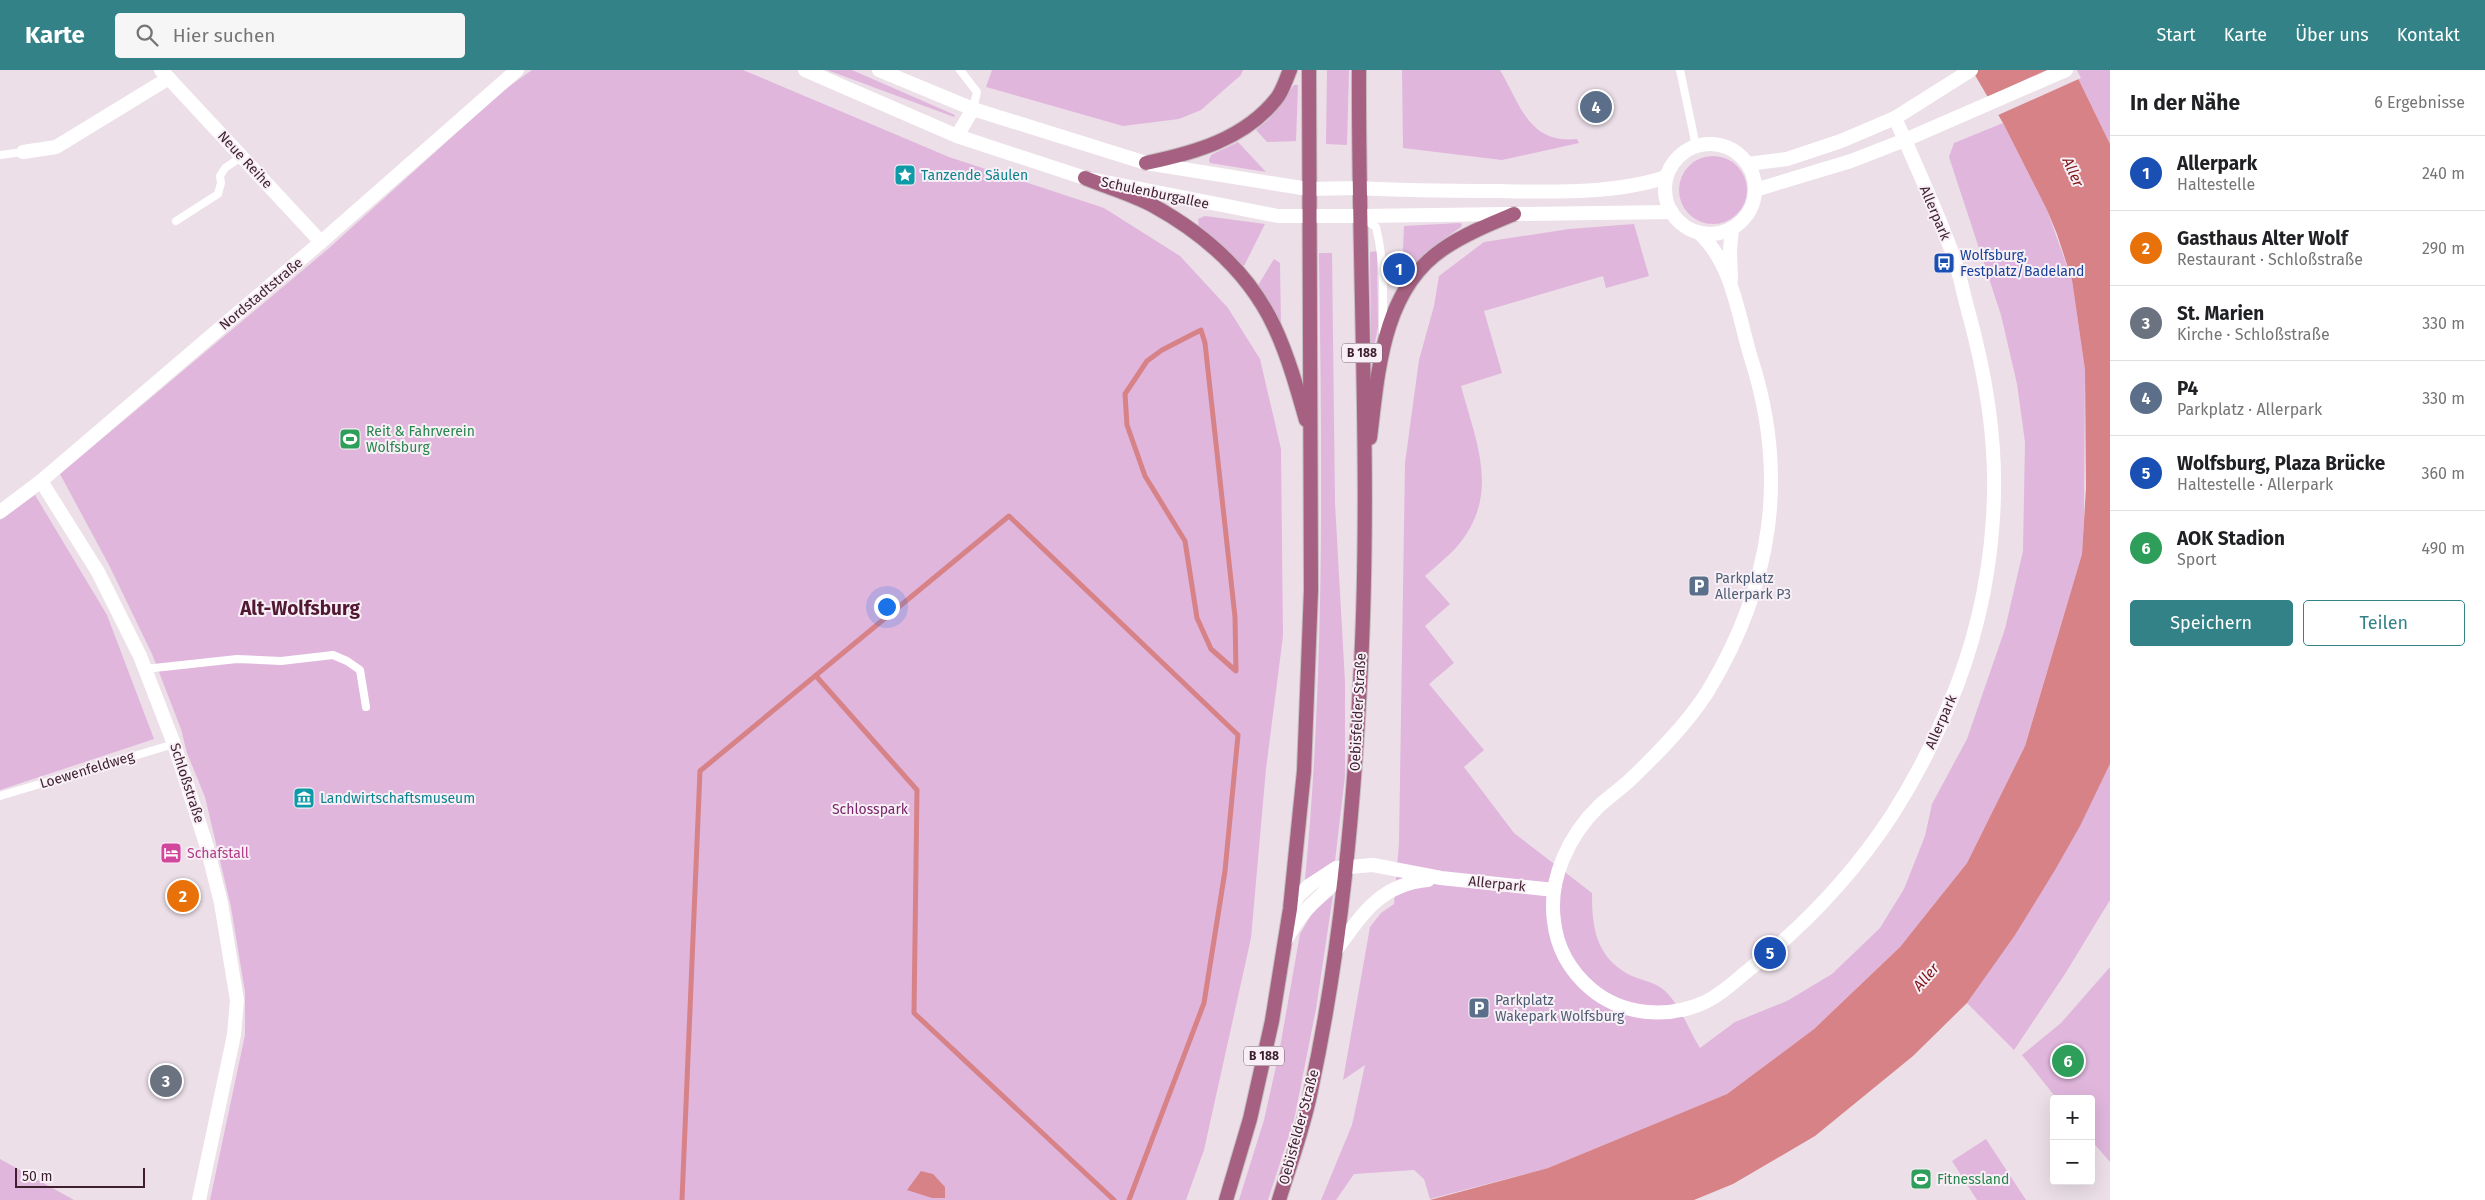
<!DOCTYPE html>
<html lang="de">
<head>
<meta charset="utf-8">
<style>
	:root { --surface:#fff; --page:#f6f6f6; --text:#202124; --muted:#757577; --line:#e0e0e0; --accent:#338287 }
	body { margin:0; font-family:"Fira Sans",sans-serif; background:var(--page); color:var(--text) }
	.controls { position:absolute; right:15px; bottom:15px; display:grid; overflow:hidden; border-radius:5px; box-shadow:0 5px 20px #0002 }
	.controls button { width:45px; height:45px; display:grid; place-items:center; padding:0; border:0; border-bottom:1px solid var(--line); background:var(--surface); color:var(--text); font:25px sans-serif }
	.scale { position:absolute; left:15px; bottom:12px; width:130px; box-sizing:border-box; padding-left:5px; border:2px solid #3e1f2e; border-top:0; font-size:14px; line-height:18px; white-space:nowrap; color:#3e1f2e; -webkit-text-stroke:4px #f8f0f6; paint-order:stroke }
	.you { position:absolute; left:886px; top:536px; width:18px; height:18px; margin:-12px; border:4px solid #fff; border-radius:50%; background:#1a73e8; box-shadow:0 0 0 8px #1a73e833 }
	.badge { display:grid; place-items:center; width:32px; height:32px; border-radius:50%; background:var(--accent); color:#fff; font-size:16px; font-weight:700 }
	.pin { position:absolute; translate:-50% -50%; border:2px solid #fff; box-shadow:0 1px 5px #0006 }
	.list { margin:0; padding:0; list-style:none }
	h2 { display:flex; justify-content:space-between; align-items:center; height:65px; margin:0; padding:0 20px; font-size:21px }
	h2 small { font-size:16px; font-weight:400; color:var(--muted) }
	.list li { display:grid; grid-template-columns:32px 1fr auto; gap:15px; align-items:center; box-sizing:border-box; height:75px; padding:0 20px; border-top:1px solid var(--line) }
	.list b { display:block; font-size:19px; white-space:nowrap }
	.list p { margin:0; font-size:16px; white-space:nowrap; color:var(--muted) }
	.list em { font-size:16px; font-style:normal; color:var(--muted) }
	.actions { display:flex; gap:10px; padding:15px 20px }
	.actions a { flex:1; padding:11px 0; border:1px solid var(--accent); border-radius:5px; text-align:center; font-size:18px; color:var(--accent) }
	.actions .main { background:var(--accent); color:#fff }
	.icon { flex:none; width:28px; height:28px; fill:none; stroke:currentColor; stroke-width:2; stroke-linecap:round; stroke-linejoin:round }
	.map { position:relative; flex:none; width:2110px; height:1130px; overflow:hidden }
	header { display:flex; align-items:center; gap:30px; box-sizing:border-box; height:70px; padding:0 25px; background:var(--accent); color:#fff }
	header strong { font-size:24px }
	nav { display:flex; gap:28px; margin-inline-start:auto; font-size:18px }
	.search { width:350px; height:45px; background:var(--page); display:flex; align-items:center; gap:12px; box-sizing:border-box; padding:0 18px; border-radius:5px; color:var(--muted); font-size:19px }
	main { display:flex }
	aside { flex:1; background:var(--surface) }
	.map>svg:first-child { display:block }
	.green { fill:#e0b6dd }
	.water { fill:#d78287 }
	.pier { fill:#ecdfe8 }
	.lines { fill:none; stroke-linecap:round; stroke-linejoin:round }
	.stream { stroke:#d78287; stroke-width:5 }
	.primary-casing { stroke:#c5bcc0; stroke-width:16 }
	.service { stroke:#fff; stroke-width:8 }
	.minor { stroke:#fff; stroke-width:14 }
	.tertiary { stroke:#fff; stroke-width:14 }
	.primary { stroke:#a66081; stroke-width:14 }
	.labels { text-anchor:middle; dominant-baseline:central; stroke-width:4; stroke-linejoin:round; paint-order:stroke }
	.shield { fill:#f8f0f6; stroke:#765e6a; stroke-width:1 }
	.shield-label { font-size:12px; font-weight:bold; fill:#3e1f2e }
	.street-label { font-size:14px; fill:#3e1f2e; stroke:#f8f0f6 }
	.culture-label { font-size:14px; fill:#0d838f; stroke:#f8f0f6; text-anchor:start }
	.transit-label { font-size:14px; fill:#164399; stroke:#f8f0f6; text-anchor:start }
	.leisure-label { font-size:14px; fill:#27864d; stroke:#f8f0f6; text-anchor:start }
	.service-label { font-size:14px; fill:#4e5e75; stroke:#f8f0f6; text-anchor:start }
	.park-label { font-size:14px; fill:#78256a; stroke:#f8f0f6 }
	.hotel-label { font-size:14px; fill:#b23c85; stroke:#f8f0f6; text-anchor:start }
	.water-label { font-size:15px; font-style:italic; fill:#7f1418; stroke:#f8f0f6 }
	.district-label { font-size:19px; font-weight:bold; fill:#521933; stroke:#f8f0f6 }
</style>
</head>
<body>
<header>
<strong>Karte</strong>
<div class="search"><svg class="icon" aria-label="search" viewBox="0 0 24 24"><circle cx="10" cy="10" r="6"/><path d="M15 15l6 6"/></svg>Hier suchen</div>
<nav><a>Start</a><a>Karte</a><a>Über uns</a><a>Kontakt</a></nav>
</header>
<main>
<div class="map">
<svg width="2110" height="1130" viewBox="0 0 2110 1130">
	<rect width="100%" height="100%" fill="#ecdfe8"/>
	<g class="green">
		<polygon points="532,0 743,0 949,87 1104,138 1180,186 1228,238 1260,289 1281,379 1283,566 1266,699 1251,868 1204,1080 1186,1130 210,1130 245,965 245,922 231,837 205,727 187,683 181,659 152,584 109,495 60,404 328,179 504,20"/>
		<polygon points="827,0 852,0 955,45 954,47"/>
		<polygon points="992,0 1243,0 1241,5 1201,40 1179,49 1123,56 986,17"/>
		<polygon points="1327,0 1349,0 1347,75 1326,74"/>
		<path d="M 1402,0 L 1500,0 C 1521,36 1529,74 1577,69 L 1579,73 L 1502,90 L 1403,78 Z"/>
		<polygon points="2074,0 2110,0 2110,74"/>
		<polygon points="1294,15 1298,15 1296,71 1267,72 1256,60 1269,49"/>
		<path d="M 2003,53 L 2047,140 L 2072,210 L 2085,300 L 2084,449 L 2082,484 L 2025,676 L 1967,793 L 1900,877 L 1814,959 L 1727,1024 L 1548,1098 L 1430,1129 L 1424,1109 L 1414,1100 L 1354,1104 L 1336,1130 L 1321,1130 L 1352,1055 L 1365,995 L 1343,1010 L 1370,857 L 1381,843 L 1394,834 L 1399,773 L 1405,393 L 1419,290 L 1434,236 L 1439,206 L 1484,172 L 1569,159 L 1634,154 L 1649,206 L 1606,218 L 1603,206 L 1484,241 L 1502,303 L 1461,316 C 1477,375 1502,427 1454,480 C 1445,489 1435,497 1425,506 L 1450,534 L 1425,556 L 1454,593 L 1429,614 L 1484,680 L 1464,697 L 1514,763 L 1592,823 C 1592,856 1595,884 1626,903 C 1637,910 1654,911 1664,920 C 1681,936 1688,959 1700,978 L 1735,952 L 1787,931 L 1832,904 L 1880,858 L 1904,819 L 1925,766 L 1932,734 L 1967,669 L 2005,559 L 2023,481 L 2025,372 L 2017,314 L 2001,245 L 1949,87 L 1954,73 Z"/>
		<polygon points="1238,72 1266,102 1210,93 1209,90 1211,85"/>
		<circle cx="1713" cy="120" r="34"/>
		<polygon points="1205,146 1265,154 1244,196 1199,158 1198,149"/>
		<polygon points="1459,153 1462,154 1461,157 1426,182 1404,208 1402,202 1404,156"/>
		<polygon points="1377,181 1378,257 1374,278 1371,275 1370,182"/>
		<path d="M 1319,183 L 1332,183 L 1335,433 L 1345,612 L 1345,706 L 1335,791 L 1305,810 C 1325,600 1322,394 1319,183 Z"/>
		<polygon points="1274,189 1280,193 1281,257 1257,217"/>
		<polygon points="35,425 107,545 154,669 0,720 0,450"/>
		<path d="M 2110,694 L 2110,830 L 2065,904 L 2014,980 L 1967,933 C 2020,857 2069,779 2110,694 Z"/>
		<polygon points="1333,825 1316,939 1294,1050 1268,1130 1239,1130 1264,1050 1279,983 1300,864 1314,840"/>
		<polygon points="2110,897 2110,1092 2091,1070 2091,1029 2057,1029 2022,985 2061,953"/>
		<polygon points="1986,1069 2026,1130 1977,1130 1952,1091"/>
		<polygon points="0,1089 74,1130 0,1130"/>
	</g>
	<g class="water">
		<polygon points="1972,0 2074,0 2110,74 2110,694 2080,756 2055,800 2015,865 1967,933 1913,986 1815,1066 1733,1114 1694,1130 1430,1130 1548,1098 1727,1024 1814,959 1900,877 1967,793 2025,676 2082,484 2086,418 2085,300 2072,210 2057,164 2047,140 2003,53"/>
		<polygon points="921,1101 933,1104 945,1117 945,1128 932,1128 907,1120"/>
	</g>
	<polygon class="pier" points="2047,0 2077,0 2081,8 1996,46 1985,28"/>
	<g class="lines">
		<g class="stream">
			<polygon points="1201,260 1205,273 1235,547 1236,601 1211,579 1197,548 1185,471 1145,406 1127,355 1125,324 1147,291 1162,280"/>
			<polyline points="816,606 917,720 914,943 1114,1130"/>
			<polyline points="682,1130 700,701 1009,446 1238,665 1225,801 1204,933 1129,1130"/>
		</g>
		<g class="primary-casing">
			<g id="primary">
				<path d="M 1146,93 C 1194,83 1245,69 1277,28 C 1283,20 1286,9 1290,0"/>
				<path d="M 1085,108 C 1107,117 1131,124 1152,135 C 1203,163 1249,203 1274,256 C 1288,286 1297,318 1306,350"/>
				<path d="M 1370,368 C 1378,303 1382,220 1443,179 C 1465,164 1490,154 1514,144"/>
				<polyline points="1226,1130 1250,1049 1272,951 1290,839 1304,701 1311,520 1309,0"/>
				<path d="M 1279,1130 C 1290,1094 1304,1057 1311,1020 C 1341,880 1354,738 1361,595 C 1371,397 1358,198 1359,0"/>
			</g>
		</g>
		<g class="service">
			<polyline points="960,0 977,22 973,39"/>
			<polyline points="1680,0 1696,76"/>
			<polyline points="0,85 23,82"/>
			<path d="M 1362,148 L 1376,157 C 1385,192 1383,227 1383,263"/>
			<polyline points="176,151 218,124 221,113 220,106 225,98 241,87"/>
			<polyline points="145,599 237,589 281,591 333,585 347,591 360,600 366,637"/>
			<polyline points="0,726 174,674"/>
		</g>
		<g class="minor">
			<polyline points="161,0 321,172"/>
			<polyline points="957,66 973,39"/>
			<circle cx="1710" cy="119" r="45"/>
			<polyline points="23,82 56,77 169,8"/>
			<polyline points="1748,94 1787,89 1841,71 1895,48 1971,0"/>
			<path d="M 1359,118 C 1406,121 1453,121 1500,121 C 1553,122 1616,124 1666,107"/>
			<polyline points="1755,120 1851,91 1905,70 2066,0"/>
			<polyline points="1360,146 1672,142"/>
			<path d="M 1698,162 C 1733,193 1738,246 1751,288 C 1789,406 1772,515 1708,621 C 1687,654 1658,683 1630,710 C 1620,719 1609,727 1599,736 C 1569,765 1548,809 1554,851 C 1557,879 1570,901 1591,919 C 1622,945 1666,949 1703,933 C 1721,925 1736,910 1751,898 C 1805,855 1854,803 1892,745 C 1913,712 1932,676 1947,640 C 1973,580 1989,513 1993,448 C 1998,374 1986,304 1966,233 C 1962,217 1959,201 1953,185 C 1936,139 1915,93 1895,48"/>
			<polyline points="1731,209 1730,180 1732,158"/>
			<polyline points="41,411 98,502 140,586 174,674 207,777 221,833 237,930 234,965 199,1130"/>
			<polyline points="0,442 41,411 321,172 517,0"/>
			<polyline points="1290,839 1299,825 1310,815 1336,798 1373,795 1441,808 1554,820"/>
			<path d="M 1285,871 C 1293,858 1300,845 1311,835 C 1324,822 1336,813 1347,798"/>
			<path d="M 1337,879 C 1362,844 1381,814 1428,810"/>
		</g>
		<g class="tertiary">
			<polyline points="805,0 957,66 1085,108 1278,146 1360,146"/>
			<polyline points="879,0 973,39 1146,93 1308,119 1359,118"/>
		</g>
		<use href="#primary" class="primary"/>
	</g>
	<defs>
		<g id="sight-square" transform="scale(1.125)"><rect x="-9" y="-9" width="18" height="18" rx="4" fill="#0f9aa8" stroke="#f8f0f6"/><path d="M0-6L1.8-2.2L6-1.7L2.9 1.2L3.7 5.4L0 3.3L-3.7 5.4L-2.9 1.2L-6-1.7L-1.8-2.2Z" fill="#fff"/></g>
		<g id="bus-square" transform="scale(1.125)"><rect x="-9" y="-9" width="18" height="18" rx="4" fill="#1a4fb4" stroke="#f8f0f6"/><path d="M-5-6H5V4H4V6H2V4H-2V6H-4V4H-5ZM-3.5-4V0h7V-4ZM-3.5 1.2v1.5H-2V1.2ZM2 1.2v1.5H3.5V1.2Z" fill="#fff"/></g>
		<g id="stadium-square" transform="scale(1.125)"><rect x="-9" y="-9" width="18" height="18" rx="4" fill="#2e9e5b" stroke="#f8f0f6"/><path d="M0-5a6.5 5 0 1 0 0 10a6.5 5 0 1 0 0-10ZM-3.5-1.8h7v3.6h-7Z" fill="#fff"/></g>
		<g id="parking-square" transform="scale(1.125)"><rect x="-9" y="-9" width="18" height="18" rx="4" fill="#5c6f8a" stroke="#f8f0f6"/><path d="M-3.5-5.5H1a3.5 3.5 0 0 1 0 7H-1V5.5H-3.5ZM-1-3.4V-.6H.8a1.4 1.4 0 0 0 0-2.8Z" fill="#fff"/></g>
		<g id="museum-square" transform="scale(1.125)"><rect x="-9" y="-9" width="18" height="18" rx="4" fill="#0f9aa8" stroke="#f8f0f6"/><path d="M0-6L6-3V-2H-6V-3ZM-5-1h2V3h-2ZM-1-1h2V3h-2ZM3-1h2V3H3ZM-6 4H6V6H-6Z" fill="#fff"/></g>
		<g id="hotel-square" transform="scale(1.125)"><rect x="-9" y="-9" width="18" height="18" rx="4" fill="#d1479c" stroke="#f8f0f6"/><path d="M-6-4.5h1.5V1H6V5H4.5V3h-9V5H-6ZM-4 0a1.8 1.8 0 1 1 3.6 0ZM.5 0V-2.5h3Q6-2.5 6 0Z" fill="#fff"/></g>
	</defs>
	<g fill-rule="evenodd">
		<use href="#sight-square" x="905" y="105"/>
		<use href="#bus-square" x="1944" y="193"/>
		<use href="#stadium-square" x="350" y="369"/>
		<use href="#parking-square" x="1699" y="516"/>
		<use href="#museum-square" x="304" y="728"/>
		<use href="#hotel-square" x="171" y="783"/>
		<use href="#parking-square" x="1479" y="938"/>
		<use href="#stadium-square" x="1921" y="1109"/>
	</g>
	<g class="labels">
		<g class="shield">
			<rect x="1342" y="273.5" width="40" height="19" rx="4"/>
			<rect x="1244" y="976.5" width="40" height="19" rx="4"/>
		</g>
		<g class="shield-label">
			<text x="1362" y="283">B 188</text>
			<text x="1264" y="986">B 188</text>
		</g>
		<g class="street-label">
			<text transform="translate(245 90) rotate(47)">Neue Reihe</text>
			<text transform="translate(1155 123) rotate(12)">Schulenburgallee</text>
			<text transform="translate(1935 143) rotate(67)">Allerpark</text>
			<text transform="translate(261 224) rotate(-40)">Nordstadtstraße</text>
			<text transform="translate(1358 642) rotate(-87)">Oebisfelder Straße</text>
			<text transform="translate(1941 652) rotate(-66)">Allerpark</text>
			<text transform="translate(87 700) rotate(-17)">Loewenfeldweg</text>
			<text transform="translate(187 713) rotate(72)">Schloßstraße</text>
			<text transform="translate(1497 814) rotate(6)">Allerpark</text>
			<text transform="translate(1299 1057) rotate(-75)">Oebisfelder Straße</text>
		</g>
		<g class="culture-label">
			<text x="921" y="105">Tanzende Säulen</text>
			<text x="320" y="728">Landwirtschaftsmuseum</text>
		</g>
		<g class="transit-label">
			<text x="1960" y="185">Wolfsburg,<tspan x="1960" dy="16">Festplatz/Badeland</tspan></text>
		</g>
		<g class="leisure-label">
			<text x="366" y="361">Reit &amp; Fahrverein<tspan x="366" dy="16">Wolfsburg</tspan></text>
			<text x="1937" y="1109">Fitnessland</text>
		</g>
		<g class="service-label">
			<text x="1715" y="508">Parkplatz<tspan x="1715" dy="16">Allerpark P3</tspan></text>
			<text x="1495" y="930">Parkplatz<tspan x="1495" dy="16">Wakepark Wolfsburg</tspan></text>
		</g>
		<g class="park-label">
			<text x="870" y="739">Schlosspark</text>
		</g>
		<g class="hotel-label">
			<text x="187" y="783">Schafstall</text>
		</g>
		<g class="water-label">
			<text transform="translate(2073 102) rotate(66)">Aller</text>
			<text transform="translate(1926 907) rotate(-49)">Aller</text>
		</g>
		<g class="district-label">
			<text x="300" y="538">Alt-Wolfsburg</text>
		</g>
	</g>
</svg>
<div class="controls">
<button>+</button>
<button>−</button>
</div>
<div class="scale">50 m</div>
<div class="you"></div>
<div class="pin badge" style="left:1399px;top:199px;background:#1a4fb4">1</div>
<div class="pin badge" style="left:183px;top:826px;background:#e8710a">2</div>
<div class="pin badge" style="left:166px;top:1011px;background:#6b7280">3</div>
<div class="pin badge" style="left:1596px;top:37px;background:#5c6f8a">4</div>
<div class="pin badge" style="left:1770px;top:883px;background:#1a4fb4">5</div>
<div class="pin badge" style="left:2068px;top:991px;background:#2e9e5b">6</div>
</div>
<aside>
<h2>In der Nähe<small>6 Ergebnisse</small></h2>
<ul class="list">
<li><span class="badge" style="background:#1a4fb4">1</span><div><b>Allerpark</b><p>Haltestelle</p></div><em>240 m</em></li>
<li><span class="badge" style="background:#e8710a">2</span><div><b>Gasthaus Alter Wolf</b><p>Restaurant · Schloßstraße</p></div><em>290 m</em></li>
<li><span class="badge" style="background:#6b7280">3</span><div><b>St. Marien</b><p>Kirche · Schloßstraße</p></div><em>330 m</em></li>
<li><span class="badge" style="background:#5c6f8a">4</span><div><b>P4</b><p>Parkplatz · Allerpark</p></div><em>330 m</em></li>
<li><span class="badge" style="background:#1a4fb4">5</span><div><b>Wolfsburg, Plaza Brücke</b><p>Haltestelle · Allerpark</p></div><em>360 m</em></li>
<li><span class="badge" style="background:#2e9e5b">6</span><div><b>AOK Stadion</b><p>Sport</p></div><em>490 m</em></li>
</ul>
<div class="actions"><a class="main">Speichern</a><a>Teilen</a></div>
</aside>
</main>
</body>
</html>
